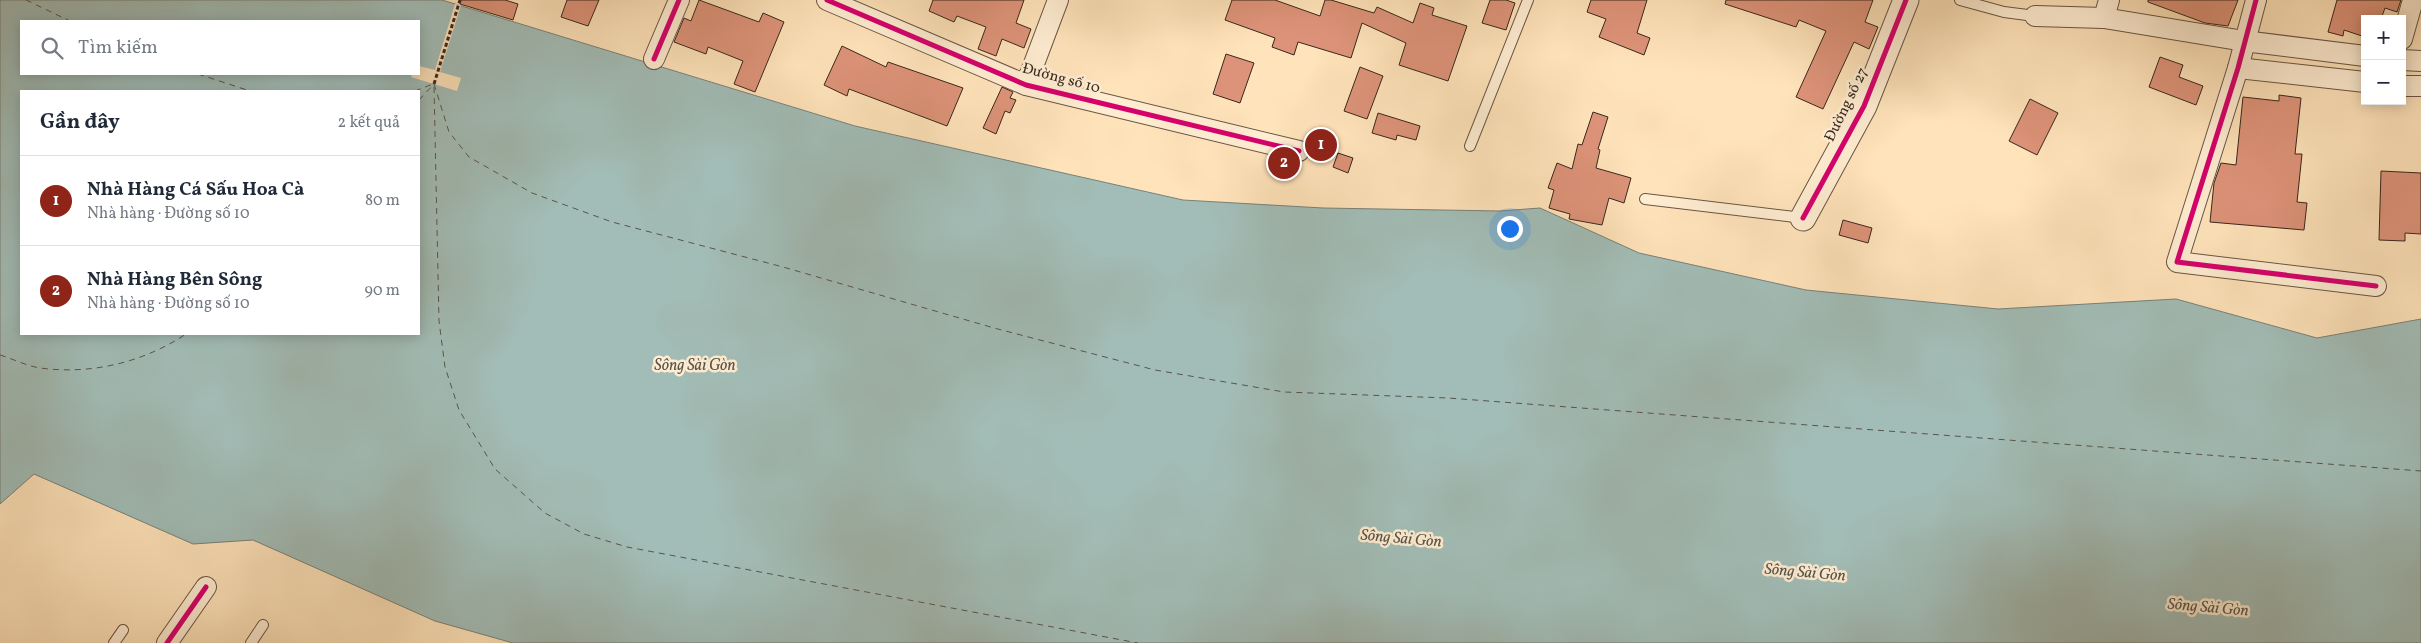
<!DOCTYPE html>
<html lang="vi">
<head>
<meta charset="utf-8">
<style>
	:root { --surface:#fff; --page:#f2f2f3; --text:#1f2937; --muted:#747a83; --line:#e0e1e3; --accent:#8f2418 }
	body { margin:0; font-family:Vollkorn,serif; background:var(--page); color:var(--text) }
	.controls { position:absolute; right:15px; top:15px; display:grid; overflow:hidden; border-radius:0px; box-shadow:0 2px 12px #0003 }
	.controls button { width:45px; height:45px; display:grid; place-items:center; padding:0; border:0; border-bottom:1px solid var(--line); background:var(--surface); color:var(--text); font:25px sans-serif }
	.you { position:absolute; left:1509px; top:228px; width:18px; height:18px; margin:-12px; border:4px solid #fff; border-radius:50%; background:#1a73e8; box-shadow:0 0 0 8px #1a73e833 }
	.badge { display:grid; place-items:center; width:32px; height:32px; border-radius:50%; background:var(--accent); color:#fff; font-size:16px; font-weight:700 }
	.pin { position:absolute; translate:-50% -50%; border:2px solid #fff; box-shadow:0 1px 5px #0006 }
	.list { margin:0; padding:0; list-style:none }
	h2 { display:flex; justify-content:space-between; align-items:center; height:65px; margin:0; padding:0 20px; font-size:21px }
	h2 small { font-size:16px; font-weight:400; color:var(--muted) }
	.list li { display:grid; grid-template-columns:32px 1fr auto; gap:15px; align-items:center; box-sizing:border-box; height:90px; padding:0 20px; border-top:1px solid var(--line) }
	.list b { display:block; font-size:19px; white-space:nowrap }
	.list p { margin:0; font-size:16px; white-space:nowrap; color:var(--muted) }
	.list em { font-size:16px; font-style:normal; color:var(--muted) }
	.icon { flex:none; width:28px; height:28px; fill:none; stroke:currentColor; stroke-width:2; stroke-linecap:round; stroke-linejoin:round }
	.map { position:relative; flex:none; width:2421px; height:643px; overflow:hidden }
	.search { position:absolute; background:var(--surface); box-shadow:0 2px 12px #0003; left:20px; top:20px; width:400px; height:55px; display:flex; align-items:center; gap:12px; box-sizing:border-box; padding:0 18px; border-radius:0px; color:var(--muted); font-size:19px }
	.panel { position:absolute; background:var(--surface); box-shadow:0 2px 12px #0003; left:20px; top:90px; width:400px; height:245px; border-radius:0px }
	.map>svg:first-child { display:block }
	.water { fill:#a2bdb7; stroke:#788179; fill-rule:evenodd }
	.pier { fill:#ffe3ba }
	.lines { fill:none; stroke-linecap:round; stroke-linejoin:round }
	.ferry { stroke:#58544b; stroke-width:1; stroke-dasharray:6 5; stroke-linecap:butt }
	.building { fill:#dd9379; stroke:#39271d }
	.service-casing { stroke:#6a5644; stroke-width:12 }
	.minor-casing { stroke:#6a5644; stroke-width:22 }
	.tertiary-casing { stroke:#6a5644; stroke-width:27 }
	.path { stroke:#39271d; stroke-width:3; stroke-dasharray:4 2.5; stroke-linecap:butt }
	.service { stroke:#ffedd2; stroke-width:10 }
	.minor { stroke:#ffedd2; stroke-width:20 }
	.tertiary { stroke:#ffedd2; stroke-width:25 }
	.cycleway-casing { stroke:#ffedd2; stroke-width:8 }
	.cycleway { stroke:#d6006c; stroke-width:5 }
	.labels { text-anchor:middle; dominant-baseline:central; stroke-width:5; stroke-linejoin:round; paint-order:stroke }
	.street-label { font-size:15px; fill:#39271d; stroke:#ffedd2 }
	.water-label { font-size:16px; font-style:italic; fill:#58544b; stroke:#ffedd2 }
</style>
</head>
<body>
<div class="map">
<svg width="2421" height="643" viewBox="0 0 2421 643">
	<rect width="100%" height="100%" fill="#ffe3ba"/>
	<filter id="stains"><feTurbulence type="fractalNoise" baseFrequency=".004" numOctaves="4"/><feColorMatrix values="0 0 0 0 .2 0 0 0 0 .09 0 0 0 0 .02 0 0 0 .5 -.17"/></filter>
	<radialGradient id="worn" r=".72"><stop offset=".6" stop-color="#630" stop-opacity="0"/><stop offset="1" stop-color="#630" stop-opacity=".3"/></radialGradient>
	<path class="water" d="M 0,0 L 442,0 L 855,126 L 1183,200 L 1323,208 L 1500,211 L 1540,208 L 1639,253 L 1806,290 L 1998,309 L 2176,299 L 2317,338 L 2421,319 L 2421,643 L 513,643 L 435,621 L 253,540 L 193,544 L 34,474 L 0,504 ZM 21,21 L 419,21 L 419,74 L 21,74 ZM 21,91 L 419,91 L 419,334 L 21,334 Z"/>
	<polygon class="pier" points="455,4 461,5 440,72 461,78 457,91 411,77 412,74 419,74 419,66 435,70"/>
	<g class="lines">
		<g class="ferry">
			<polyline points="26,0 70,21"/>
			<polyline points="198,74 250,91"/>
			<polyline points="434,84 449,132 469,157 532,193 612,222 783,267 994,328 1155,370 1284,392 1448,398 2421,471"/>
			<polyline points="434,87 439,321 445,367 459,410 495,469 545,513 584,534 627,547 1138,643"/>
			<polyline points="415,91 433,84"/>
			<polyline points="419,100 434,84"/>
			<path d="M 0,355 C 13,359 27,366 40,368 C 92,375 144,362 186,334"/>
		</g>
	</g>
	<g class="building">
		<polygon points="461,0 505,0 518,4 513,20 460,4"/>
		<polygon points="567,0 599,0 588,26 561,17"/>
		<polygon points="699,0 759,22 763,13 784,22 755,92 734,84 743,61 708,47 706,54 674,42 684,18 691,21"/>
		<polygon points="933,0 1024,0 1016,23 1031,29 1024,48 1002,39 996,56 978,49 986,27 957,16 954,22 929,11"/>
		<polygon points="1232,0 1275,0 1320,16 1325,0 1331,0 1374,13 1377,7 1413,23 1420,3 1434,8 1432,15 1467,26 1448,81 1399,65 1406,43 1362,23 1351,58 1298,42 1294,55 1272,47 1275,38 1225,20"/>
		<polygon points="1490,0 1506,0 1515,3 1506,30 1482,23"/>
		<polygon points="1591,0 1647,0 1637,33 1650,38 1644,55 1599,37 1606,19 1587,12"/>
		<polygon points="1726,0 1873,0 1865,22 1878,27 1869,49 1854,42 1823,109 1796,97 1826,31 1799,20 1796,27 1725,4"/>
		<polygon points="2148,0 2238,0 2228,26 2205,23 2148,2"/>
		<polygon points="2337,0 2401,0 2397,12 2385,8 2381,19 2365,19 2365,37 2344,30 2343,36 2328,32"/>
		<polygon points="842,46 886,67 888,62 963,88 947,126 849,89 847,96 824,85"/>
		<polygon points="1226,54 1254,63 1240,103 1213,94"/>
		<polygon points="2160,57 2183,65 2179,77 2203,86 2196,105 2149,87"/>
		<polygon points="1360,67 1383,76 1367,119 1344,111"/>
		<polygon points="1002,87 1013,92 1010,98 1016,100 1010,113 1005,111 996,134 983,128"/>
		<polygon points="2279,95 2301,98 2295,154 2302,154 2297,202 2307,203 2304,230 2210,222 2214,183 2221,163 2236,165 2243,97 2279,101"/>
		<polygon points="2030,99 2058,113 2037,155 2009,141"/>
		<polygon points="1593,112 1608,117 1598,149 1600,150 1596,168 1631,178 1624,203 1609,198 1602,225 1569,219 1570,214 1549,208 1554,190 1548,188 1557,163 1572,169 1578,144 1582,145"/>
		<polygon points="1378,113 1420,126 1416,140 1397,135 1396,140 1372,133"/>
		<polygon points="1338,153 1353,158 1348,173 1333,167"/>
		<polygon points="2381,171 2421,173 2421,234 2405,233 2405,241 2379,240"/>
		<polygon points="1843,220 1872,228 1868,243 1839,235"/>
	</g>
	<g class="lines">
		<g class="service-casing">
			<g id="service">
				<polyline points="1960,0 2004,12 2035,16"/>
				<polyline points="1470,146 1528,0"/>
				<polyline points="1645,199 1803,218"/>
				<polyline points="114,643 123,630"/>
				<polyline points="251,643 263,625"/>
			</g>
		</g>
		<g class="minor-casing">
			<g id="minor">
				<polyline points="827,0 1026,85 1299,151"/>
				<polyline points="2256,0 2238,68 2177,262 2376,286"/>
				<polyline points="2035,16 2104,18 2244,41 2365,56"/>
				<polyline points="2104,18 2109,0"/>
				<polyline points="2402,39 2413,0"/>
				<polyline points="654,59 679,0"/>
				<polyline points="2402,60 2421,61"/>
				<polyline points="2238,68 2365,82"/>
				<polyline points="1026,85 1058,0"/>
				<polyline points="2402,86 2421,86"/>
				<polyline points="167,643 206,587"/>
			</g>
		</g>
		<g class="tertiary-casing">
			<polyline id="tertiary" points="1803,218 1864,106 1906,0"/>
		</g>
		<polyline class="path" points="434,84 460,0"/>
		<use href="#service" class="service"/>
		<use href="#minor" class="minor"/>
		<use href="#tertiary" class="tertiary"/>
		<g class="cycleway-casing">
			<g id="cycleway">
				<polyline points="827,0 1026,85 1299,151"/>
				<polyline points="2256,0 2238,68 2177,262 2376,286"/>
				<polyline points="654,59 679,0"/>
				<polyline points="1803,218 1864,106 1906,0"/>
				<polyline points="167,643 206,587"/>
			</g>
		</g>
		<use href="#cycleway" class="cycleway"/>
	</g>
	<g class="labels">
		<g class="street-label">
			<text transform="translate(1061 79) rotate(15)">Đường số 10</text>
			<text transform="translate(1847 105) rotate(-64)">Đường số 27</text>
		</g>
		<g class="water-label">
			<text x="695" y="366">Sông Sài Gòn</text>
			<text transform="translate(1401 539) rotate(5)">Sông Sài Gòn</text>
			<text transform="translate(1805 573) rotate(5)">Sông Sài Gòn</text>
			<text transform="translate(2208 608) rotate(5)">Sông Sài Gòn</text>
		</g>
	</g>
	<rect width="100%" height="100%" filter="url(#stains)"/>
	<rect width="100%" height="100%" fill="url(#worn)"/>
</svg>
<div class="controls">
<button>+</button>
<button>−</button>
</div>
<div class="you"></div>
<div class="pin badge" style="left:1321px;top:145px">1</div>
<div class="pin badge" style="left:1284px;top:163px">2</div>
<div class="search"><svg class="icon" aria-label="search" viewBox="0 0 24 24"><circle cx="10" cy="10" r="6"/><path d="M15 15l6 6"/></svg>Tìm kiếm</div>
<section class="panel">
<h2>Gần đây<small>2 kết quả</small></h2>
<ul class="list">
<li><span class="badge">1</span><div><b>Nhà Hàng Cá Sấu Hoa Cà</b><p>Nhà hàng · Đường số 10</p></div><em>80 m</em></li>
<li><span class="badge">2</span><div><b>Nhà Hàng Bên Sông</b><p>Nhà hàng · Đường số 10</p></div><em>90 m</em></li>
</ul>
</section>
</div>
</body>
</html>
